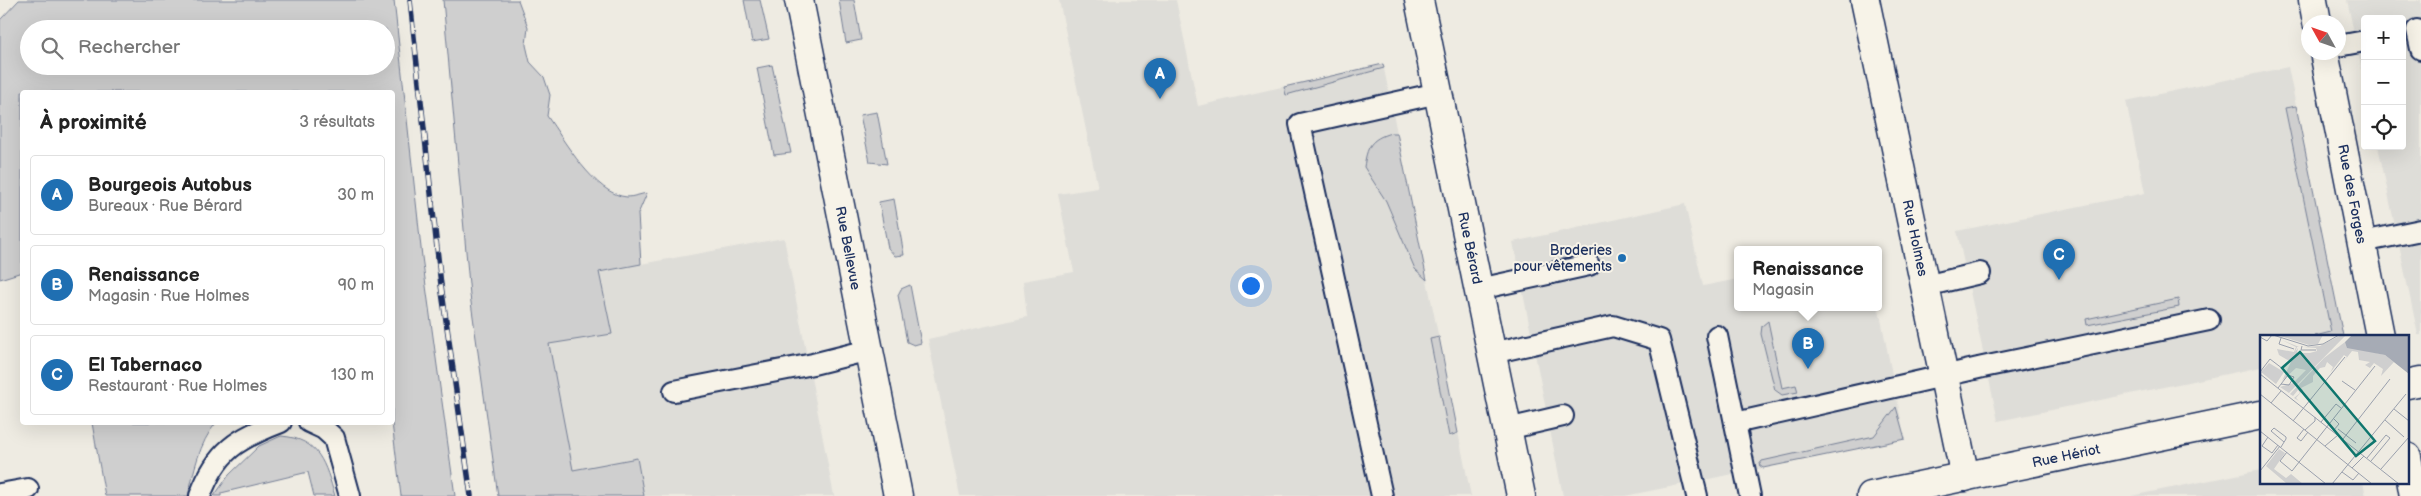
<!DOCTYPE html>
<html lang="fr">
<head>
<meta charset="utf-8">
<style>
	:root { --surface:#fff; --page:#f6f6f6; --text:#222; --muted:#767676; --line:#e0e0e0; --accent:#1f6fb2 }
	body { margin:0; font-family:"Balsamiq Sans",sans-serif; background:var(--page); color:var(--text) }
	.controls { position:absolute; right:15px; top:15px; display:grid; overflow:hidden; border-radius:5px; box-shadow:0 5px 20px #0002 }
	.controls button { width:45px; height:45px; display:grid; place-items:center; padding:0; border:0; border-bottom:1px solid var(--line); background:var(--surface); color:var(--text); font:25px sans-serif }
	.compass { position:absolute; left:2301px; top:15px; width:45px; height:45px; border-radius:50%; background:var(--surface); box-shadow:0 5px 20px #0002; rotate:310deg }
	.you { position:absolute; left:1250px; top:285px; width:18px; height:18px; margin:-12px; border:4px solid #fff; border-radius:50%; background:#1a73e8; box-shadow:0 0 0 8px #1a73e833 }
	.badge { display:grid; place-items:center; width:32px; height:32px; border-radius:50%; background:var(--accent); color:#fff; font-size:16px; font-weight:700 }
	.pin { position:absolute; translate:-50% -41px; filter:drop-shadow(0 1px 2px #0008) }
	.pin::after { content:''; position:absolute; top:26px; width:18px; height:15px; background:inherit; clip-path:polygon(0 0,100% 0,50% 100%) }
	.popup { position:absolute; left:1734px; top:246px; width:148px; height:65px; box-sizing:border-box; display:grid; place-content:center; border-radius:5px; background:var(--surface); filter:drop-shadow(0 1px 4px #0005); font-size:16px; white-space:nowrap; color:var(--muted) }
	.popup b { font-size:19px; color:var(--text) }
	.popup::after { content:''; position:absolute; left:50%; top:100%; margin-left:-10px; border:10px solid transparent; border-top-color:var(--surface) }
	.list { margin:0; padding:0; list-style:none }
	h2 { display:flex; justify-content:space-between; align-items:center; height:65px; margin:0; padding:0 20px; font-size:21px }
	h2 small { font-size:16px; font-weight:400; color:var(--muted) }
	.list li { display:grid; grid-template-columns:32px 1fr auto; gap:15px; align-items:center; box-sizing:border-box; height:80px; margin:0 10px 10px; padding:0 10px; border:1px solid var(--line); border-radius:5px }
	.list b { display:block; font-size:19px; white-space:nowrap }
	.list p { margin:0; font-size:16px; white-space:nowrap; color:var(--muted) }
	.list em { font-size:16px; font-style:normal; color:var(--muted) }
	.icon { flex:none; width:28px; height:28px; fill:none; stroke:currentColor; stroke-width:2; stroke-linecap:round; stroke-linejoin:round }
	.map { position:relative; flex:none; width:2421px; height:496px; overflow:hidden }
	.search { position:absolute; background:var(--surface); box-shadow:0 5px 20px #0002; left:20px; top:20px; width:375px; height:55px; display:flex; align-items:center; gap:12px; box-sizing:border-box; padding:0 18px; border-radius:28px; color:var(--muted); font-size:19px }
	.panel { position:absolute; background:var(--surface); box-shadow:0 5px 20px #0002; left:20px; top:90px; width:375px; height:335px; border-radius:5px }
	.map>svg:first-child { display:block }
	.built { fill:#deddd8 }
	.green { fill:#cfcfcf; stroke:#757f96; fill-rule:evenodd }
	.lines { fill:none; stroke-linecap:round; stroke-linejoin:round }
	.service-casing { stroke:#1b2f5e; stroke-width:24 }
	.minor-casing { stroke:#1b2f5e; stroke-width:31 }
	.tertiary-casing { stroke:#1b2f5e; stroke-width:31 }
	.service { stroke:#f7f3e8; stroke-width:20 }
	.minor { stroke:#f7f3e8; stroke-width:28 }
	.tertiary { stroke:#f7f3e8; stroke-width:28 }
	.rail-casing { stroke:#1b2f5e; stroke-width:5.5 }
	.rail { stroke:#f7f3e8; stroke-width:4; stroke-dasharray:11; stroke-linecap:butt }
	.poi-dot { fill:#1f6fb2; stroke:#f7f3e8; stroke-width:2 }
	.labels { text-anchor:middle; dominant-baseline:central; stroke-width:4; stroke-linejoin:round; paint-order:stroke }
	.street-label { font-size:14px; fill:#1b2f5e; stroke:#f7f3e8 }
	.poi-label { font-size:14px; fill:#1b2f5e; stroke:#f7f3e8; text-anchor:end }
	.inset-road { fill:none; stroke:#9aa0ad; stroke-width:1 }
	.view { fill:#0f766e; fill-opacity:0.15; stroke:#0f766e; stroke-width:2.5 }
	.inset-edge { fill:none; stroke:#1b2f5e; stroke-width:2.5 }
</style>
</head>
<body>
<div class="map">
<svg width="2421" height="496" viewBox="0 0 2421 496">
	<rect width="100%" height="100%" fill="#eeebe2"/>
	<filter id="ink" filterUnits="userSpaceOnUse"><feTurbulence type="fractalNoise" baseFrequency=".02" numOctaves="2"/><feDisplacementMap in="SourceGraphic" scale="10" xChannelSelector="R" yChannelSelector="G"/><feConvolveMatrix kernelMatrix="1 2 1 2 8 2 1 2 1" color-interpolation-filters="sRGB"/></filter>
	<g filter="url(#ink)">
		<g class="built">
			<polygon points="1059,0 1176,0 1198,106 1383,64 1471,496 960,496 928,339 1027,317 1023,281 1074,272 1058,194 1098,188"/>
			<polygon points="2347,0 2421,0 2421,335 2418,335 2378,146 2402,146 2402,19 2365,19 2365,84"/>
			<polygon points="2288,67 2343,336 2261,336 2261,367 1998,421 1957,231 2145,193 2126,101"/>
			<polygon points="1685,204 1703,286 1738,279 1738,308 1878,308 1878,304 1905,439 1625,496 1563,496 1513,242"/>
			<polygon points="784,238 834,496 498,496 470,295"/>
			<polygon points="2261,470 2261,482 2363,482 2366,496 2131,496"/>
		</g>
		<g class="green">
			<path d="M 19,0 L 394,0 L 422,257 L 455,496 L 401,496 L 392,423 L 392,92 L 22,92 L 22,272 L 0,279 L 0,20 ZM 29,29 L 386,29 L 386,66 L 29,66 Z"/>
			<path d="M 443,0 L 518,0 L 528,27 L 526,45 L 530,62 L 544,77 L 550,95 L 547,116 C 564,140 595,195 627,197 C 633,197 641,194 647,193 L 638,214 L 641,264 L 599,272 L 612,334 L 549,344 L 573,470 L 637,458 L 644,496 L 498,496 L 470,295 Z"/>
			<polygon points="744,0 760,0 769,39 752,42"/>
			<polygon points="839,0 854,0 861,40 846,43"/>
			<polygon points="1383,64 1384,68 1286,95 1284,87"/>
			<polygon points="772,65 791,153 774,155 757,68"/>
			<polygon points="2296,106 2342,331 2343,336 2315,336 2331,332 2285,108"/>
			<polygon points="877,112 887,164 870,162 860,115"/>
			<path d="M 1391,133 L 1397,133 L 1427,280 L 1415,269 L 1386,201 L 1364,167 C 1367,147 1370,139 1391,133 Z"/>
			<polygon points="894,199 904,255 895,256 888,248 879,202"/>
			<polygon points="910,285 921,343 914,345 907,342 898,295 901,289"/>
			<polygon points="2178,299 2179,307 2087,325 2086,319"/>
			<polygon points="1768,321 1782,388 1796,385 1798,392 1782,395 1775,390 1761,334 1762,326"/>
			<polygon points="1439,337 1458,433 1449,436 1430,339"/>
			<polygon points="1896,407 1905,439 1763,468 1759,465 1762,461 1874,436"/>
			<path d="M 92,423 L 92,422 L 216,423 C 199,443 194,471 188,496 L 105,496 Z"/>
			<path d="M 281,436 C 320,439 325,464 335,496 L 314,496 L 308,472 L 221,493 L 221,496 L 214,496 L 229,475 L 259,446 Z"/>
		</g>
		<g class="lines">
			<g class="service-casing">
				<g id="service">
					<polyline points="2417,30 2421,49"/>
					<polyline points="2338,46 2365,41"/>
					<polyline points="2362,242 2421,230"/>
					<polyline points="1925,286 1980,273"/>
					<polyline points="1479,289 1589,265"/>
					<polyline points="1717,336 1750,496"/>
					<polyline points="1492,353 1613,326 1659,340 1697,496"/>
					<polyline points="674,391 813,364 869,350"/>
					<polyline points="309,422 324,429 334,438 350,496"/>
					<polyline points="1735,423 1983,367 2209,320"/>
					<polyline points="1507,429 1563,416"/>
					<polyline points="0,494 28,489"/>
					<path d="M 200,496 C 217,450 237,439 281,422"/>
					<polyline points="1382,496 1300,124 1438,93"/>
				</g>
			</g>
			<g class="minor-casing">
				<g id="minor">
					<polyline points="799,0 898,496"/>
					<polyline points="1419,0 1521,496"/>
					<polyline points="1865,0 1965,477"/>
					<polyline points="2313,0 2317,22"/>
					<polyline points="2324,52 2380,336"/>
				</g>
			</g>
			<g class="tertiary-casing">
				<g id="tertiary">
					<polyline points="2407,384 2421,381"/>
					<polyline points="2407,457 2414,496"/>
					<polyline points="1871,496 2261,415"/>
				</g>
			</g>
			<use href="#service" class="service"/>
			<use href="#minor" class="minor"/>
			<use href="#tertiary" class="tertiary"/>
			<g class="rail-casing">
				<polyline id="rail" points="410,0 441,285 471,496"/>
			</g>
			<use href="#rail" class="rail"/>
		</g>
	</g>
	<circle class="poi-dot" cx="1622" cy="258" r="5"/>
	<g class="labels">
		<g class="street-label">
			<text transform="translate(2352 194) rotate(79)">Rue des Forges</text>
			<text transform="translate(1915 238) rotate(78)">Rue Holmes</text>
			<text transform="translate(848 248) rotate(79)">Rue Bellevue</text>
			<text transform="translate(1470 248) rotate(78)">Rue Bérard</text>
			<text transform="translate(2066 456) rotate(-12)">Rue Hériot</text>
		</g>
		<g class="poi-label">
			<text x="1612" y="250">Broderies<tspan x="1612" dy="16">pour vêtements</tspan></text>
		</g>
	</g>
	<g transform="translate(2260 335)">
		<rect width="149" height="149" fill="#eeebe2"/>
		<path d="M 17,0 L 63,0 L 58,9 L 49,10 ZM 81,0 L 86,0 L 29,58 L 20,52 L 33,48 L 46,35 L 36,33 L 22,46 L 31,27 L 19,20 L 17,14 L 34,17 L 36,12 L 22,5 L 39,12 L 37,12 L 35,17 L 38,13 L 37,18 L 50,18 L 57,16 L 56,13 L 43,12 L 60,11 ZM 85,7 L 89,12 L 125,20 L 134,27 L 121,41 L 123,34 L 114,28 L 110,33 L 105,30 L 110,27 L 99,25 L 98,17 L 92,16 L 82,29 L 87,22 L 84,20 L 70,38 L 73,32 L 67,27 L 65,32 L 60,33 L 53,41 L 53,47 L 41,53 L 43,55 L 36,63 L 39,66 L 34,63 L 40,58 L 38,55 L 33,61 L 30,59 L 64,23 ZM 9,28 L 24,37 L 16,49 L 1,37 ZM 19,114 L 25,118 L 14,134 L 26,143 L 31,139 L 43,149 L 26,148 L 6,131 Z" fill="#cfcfcf"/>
		<path d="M 92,0 L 149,0 L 149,39 L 125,20 L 87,13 L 85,7 Z" fill="#a6abb5"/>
		<path class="inset-road" d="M 13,0 L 48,11 L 63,9 L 79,0M 0,2 L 7,6 L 12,0M 21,3 L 19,9 L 34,14M 42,11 L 41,15 L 56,15M 0,37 L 10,24 L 23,34M 0,39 L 139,149M 82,46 L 95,55M 18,53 L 28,40 L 34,42 L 29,50 L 21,49M 0,59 L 112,149M 11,68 L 21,56M 134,74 L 149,86M 73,83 L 79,89 L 73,96M 125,85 L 144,102M 33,86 L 85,22M 61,87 L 76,69 L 81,73M 44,94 L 37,103 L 41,106 L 48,97M 78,94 L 96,108M 45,95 L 55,86 L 55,82M 0,96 L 66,149M 8,102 L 2,111 L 12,118 L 18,110M 83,104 L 130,44M 65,111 L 78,100M 21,112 L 26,104 L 26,102 L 14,93 L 11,96 L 24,107M 27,117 L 20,126 L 32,136 L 115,31M 107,123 L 126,100 L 130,103 L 111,126M 92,133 L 104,121M 121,134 L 149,102M 0,136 L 20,111M 82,137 L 93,145 L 99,138M 72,149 L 146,59"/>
		<path class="view" d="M 40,17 L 115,106 L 96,121 L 22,33 Z"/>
		<rect width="149" height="149" class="inset-edge"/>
	</g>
</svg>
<div class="controls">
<button>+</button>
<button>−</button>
<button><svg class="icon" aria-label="locate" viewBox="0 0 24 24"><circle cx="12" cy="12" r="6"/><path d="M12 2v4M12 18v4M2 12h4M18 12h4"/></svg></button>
</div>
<svg class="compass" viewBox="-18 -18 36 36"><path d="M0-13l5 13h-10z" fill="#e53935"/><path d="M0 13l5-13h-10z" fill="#767676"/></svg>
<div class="you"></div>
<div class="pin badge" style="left:1160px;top:99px">A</div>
<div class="pin badge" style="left:1808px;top:369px">B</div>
<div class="popup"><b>Renaissance</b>Magasin</div>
<div class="pin badge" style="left:2059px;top:280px">C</div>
<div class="search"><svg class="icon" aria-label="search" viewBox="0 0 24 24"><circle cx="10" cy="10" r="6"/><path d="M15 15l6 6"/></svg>Rechercher</div>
<section class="panel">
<h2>À proximité<small>3 résultats</small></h2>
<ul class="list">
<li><span class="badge">A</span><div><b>Bourgeois Autobus</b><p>Bureaux · Rue Bérard</p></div><em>30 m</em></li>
<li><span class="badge">B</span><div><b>Renaissance</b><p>Magasin · Rue Holmes</p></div><em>90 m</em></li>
<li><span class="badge">C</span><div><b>El Tabernaco</b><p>Restaurant · Rue Holmes</p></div><em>130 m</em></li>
</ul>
</section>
</div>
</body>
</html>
